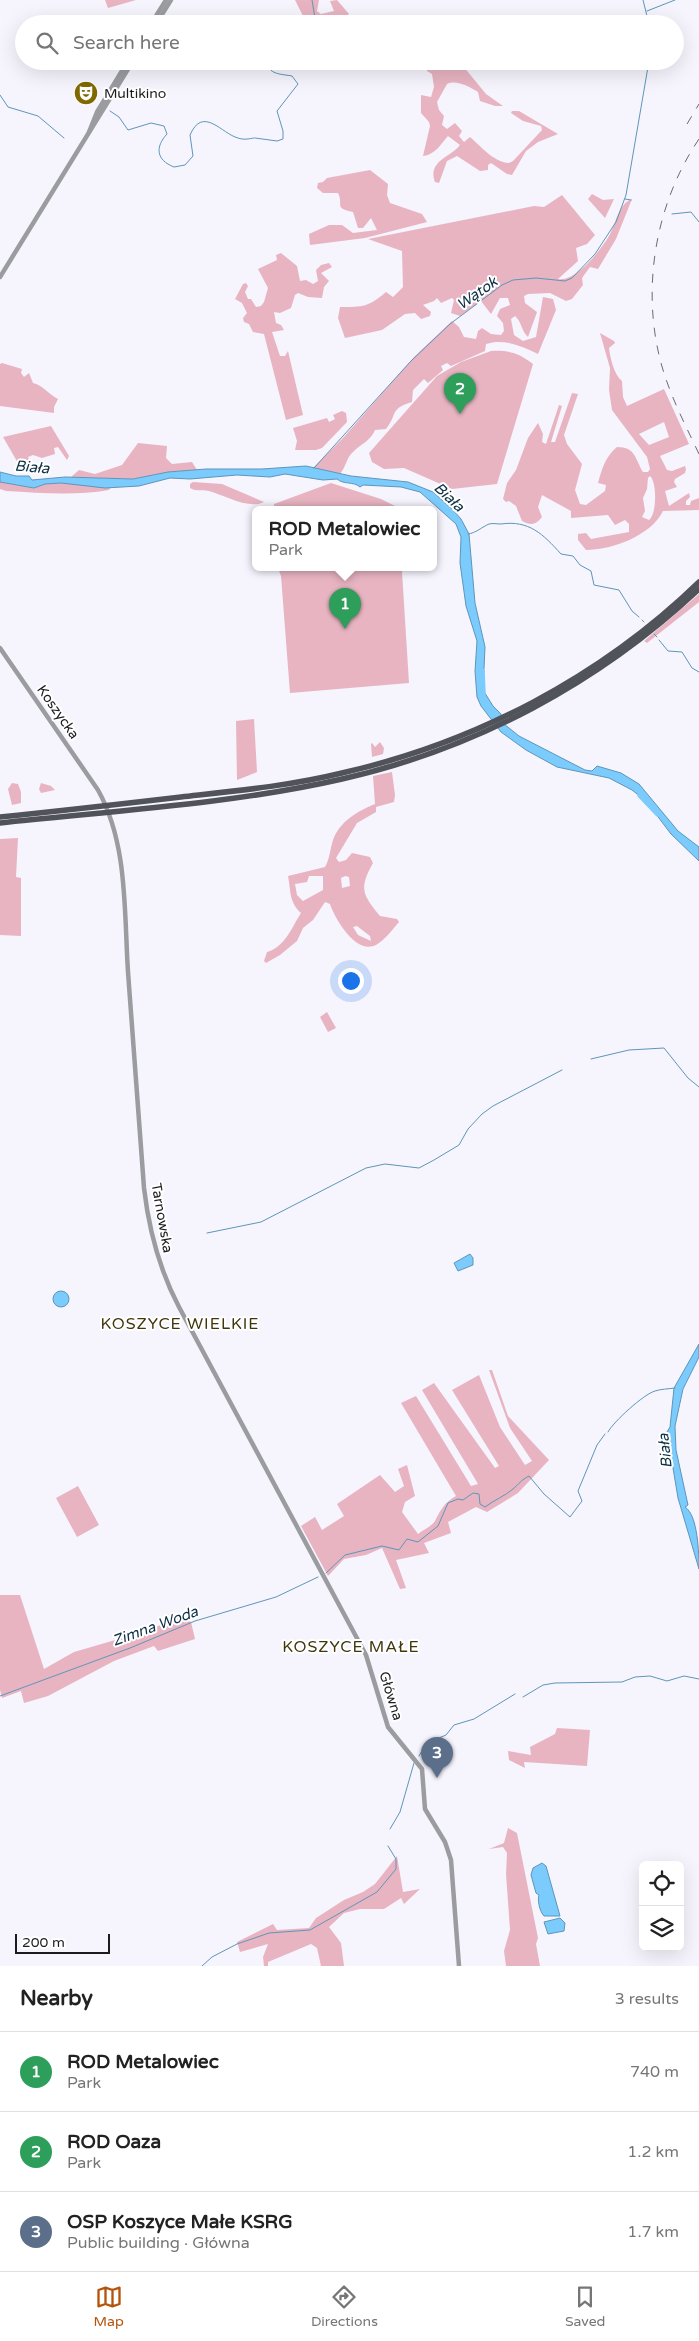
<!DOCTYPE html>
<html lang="en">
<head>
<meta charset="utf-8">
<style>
	:root { --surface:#fff; --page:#f6f6f6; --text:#222; --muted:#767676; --line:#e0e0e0; --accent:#b45309 }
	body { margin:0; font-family:"Varela Round",sans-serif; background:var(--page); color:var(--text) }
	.controls { position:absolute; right:15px; bottom:15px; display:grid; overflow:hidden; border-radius:8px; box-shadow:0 5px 20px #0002 }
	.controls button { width:45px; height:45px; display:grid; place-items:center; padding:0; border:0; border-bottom:1px solid var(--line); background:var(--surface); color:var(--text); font:25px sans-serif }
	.scale { position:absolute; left:15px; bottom:12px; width:95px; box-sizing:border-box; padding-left:5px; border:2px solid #1c1b1e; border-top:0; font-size:14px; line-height:18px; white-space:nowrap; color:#1c1b1e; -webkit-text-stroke:4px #fff; paint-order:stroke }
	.you { position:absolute; left:350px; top:980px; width:18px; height:18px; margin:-12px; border:4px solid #fff; border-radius:50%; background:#1a73e8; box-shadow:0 0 0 8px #1a73e833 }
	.badge { display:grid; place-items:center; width:32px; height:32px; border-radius:50%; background:var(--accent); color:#fff; font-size:16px; font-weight:700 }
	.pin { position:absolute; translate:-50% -41px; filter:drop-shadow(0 1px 2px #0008) }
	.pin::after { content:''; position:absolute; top:26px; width:18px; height:15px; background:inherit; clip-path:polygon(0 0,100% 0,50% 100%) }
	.popup { position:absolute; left:252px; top:506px; width:185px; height:65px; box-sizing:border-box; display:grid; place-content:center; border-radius:8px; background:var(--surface); filter:drop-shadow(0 1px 4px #0005); font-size:16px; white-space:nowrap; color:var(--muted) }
	.popup b { font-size:19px; color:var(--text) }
	.popup::after { content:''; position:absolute; left:50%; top:100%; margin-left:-10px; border:10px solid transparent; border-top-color:var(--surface) }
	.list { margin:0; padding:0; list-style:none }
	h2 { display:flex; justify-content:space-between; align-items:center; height:65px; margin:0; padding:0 20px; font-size:21px }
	h2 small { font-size:16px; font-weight:400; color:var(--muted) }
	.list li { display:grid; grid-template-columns:32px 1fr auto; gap:15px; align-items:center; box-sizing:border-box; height:80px; padding:0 20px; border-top:1px solid var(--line) }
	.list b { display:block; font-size:19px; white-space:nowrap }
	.list p { margin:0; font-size:16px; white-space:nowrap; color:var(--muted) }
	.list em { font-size:16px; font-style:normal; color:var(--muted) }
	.icon { flex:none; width:28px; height:28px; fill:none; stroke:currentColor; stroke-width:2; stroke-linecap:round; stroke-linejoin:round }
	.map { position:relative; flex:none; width:699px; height:1966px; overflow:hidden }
	.search { position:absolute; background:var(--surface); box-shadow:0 5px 20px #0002; left:15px; right:15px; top:15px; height:55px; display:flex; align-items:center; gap:12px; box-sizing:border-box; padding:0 18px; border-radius:28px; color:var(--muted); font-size:19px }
	.sheet { height:305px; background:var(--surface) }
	nav { display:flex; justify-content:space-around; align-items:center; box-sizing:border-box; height:70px; border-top:1px solid var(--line); background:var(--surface); font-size:14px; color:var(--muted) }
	nav a { display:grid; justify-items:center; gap:2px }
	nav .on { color:var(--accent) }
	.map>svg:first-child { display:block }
	.green { fill:#e8b4c2; fill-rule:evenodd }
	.water { fill:#7bcbfc; stroke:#5e96b9 }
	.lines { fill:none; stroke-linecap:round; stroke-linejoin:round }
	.stream { stroke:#5e96b9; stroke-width:1 }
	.river { stroke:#7bcbfc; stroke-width:5.5 }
	.minor { stroke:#9a9c9f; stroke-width:4.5 }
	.major { stroke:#505359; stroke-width:5.5 }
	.rail { stroke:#6b6a6f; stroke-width:1; stroke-dasharray:9 9; stroke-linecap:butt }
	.labels { text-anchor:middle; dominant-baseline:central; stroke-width:4; stroke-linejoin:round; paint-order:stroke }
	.poi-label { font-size:14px; fill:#1c1b1e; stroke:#fff; text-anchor:start }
	.street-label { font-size:14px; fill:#1c1b1e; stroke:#fff }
	.water-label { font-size:15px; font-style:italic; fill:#0c3044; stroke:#fff }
	.quarter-label { font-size:16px; letter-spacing:1px; fill:#41360b; stroke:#fff }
</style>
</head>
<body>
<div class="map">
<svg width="699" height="1966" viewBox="0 0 699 1966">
	<rect width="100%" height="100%" fill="#f6f4fd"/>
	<g class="green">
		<polygon points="105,0 136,0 108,8"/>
		<polygon points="295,0 319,0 317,11 321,14 334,11 330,1 337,0 349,14 335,24 307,24"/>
		<path d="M 424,61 L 459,61 L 486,94 L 503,106 L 495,106 L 480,101 L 478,92 C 470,87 456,79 447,84 L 437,102 L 439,110 L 444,116 L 442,125 L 447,129 L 455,123 L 462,131 L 459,136 L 464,142 L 470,137 C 481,146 493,162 509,163 L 513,161 L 542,130 L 541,126 L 523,121 L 511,113 L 512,111 L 519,111 L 558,134 L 538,142 L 526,151 L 512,175 L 507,174 L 491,163 L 488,165 L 488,170 L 480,171 L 457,156 L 447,161 L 439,183 L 435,182 C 427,161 451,157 460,145 L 448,136 C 441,144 435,155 423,156 L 430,126 L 429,122 L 421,113 L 421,95 L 431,97 L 434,87 L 432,74 L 427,71 Z"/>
		<path d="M 370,170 L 388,184 L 387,195 L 390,203 L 422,214 L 427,222 L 365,238 L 310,245 L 309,234 L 329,225 L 342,225 L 353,233 L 377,230 L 371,218 L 363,228 L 358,228 L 353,212 C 333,208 344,205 338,193 L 323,193 L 317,188 L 318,183 L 323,182 L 327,178 Z"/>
		<polygon points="592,194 603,200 614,199 605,218 588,199"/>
		<path d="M 562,195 L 595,235 L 587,244 L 576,248 L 578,261 L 558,279 C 576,282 600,251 609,236 C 616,224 618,204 632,199 L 616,239 L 598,269 L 590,267 L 582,278 L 583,285 L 572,299 L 566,301 L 550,293 L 528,294 L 524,296 L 525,303 L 537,312 L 528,337 C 521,331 522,322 515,316 L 511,319 L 514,335 L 523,341 L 536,337 L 543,297 L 553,299 L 556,310 L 538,354 C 521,346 504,338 486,344 L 485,351 L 451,366 L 447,363 L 441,366 L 443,370 L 428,383 L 424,379 L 413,390 L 412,402 C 389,409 398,414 386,429 L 375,430 C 371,441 359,445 352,453 C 346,459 346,467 340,474 L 313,468 L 343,438 L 414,357 L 452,321 L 459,327 L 464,337 L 476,339 L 478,331 L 482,328 L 491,334 L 501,335 L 504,331 L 503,323 L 497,316 L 500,309 L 510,305 L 508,298 L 500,298 L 491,314 L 481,301 L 460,316 L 451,313 L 454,300 L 452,298 L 441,303 L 437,298 L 434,301 L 423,305 L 431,312 L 430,316 L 421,319 L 415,313 L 405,314 L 382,330 L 345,338 L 338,318 L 340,307 C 364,307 368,307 386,292 L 393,297 L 403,287 L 402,251 L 368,239 L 534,206 L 544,207 Z"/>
		<polygon points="281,253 297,266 300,281 306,280 313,284 318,281 316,270 321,265 329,263 332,267 321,273 329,281 324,287 322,298 308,297 298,293 295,295 291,308 280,313 274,312 276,323 281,325 284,330 272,332 280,356 285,356 288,351 303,415 286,420 264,334 253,332 249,324 244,322 243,318 247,313 242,303 235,299 243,284 246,283 248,286 245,292 248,299 251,299 256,307 261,306 264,302 268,288 258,269 277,260 276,255"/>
		<path d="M 600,333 L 614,341 L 615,343 L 609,348 C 610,357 614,375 622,381 L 623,397 L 627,406 L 664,389 L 689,444 L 660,456 L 667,470 L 672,471 L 685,466 L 686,469 L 685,473 L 675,479 L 674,482 L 677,487 L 665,491 L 669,506 L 689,493 L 690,497 L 686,501 L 686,505 L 690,505 L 691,501 L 699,498 L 699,510 L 663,511 C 651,536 611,550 586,550 L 578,540 L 578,534 L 586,533 L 591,539 L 629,532 L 629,524 L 625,520 L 615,525 L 608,515 L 571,518 L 571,511 L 542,495 L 538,507 L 542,517 C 536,525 531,526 522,521 L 516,506 L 509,501 L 506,502 L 503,499 L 507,483 L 516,470 L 528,438 L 538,423 L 543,434 L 542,442 L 546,444 L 559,405 L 562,406 L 551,442 L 555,442 L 572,393 L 578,394 L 564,435 L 567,444 L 582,464 L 575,490 L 580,504 L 586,505 L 605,491 L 606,485 L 598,483 C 602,469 605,457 617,447 C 636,447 635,459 643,472 L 648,472 L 650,469 L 647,457 L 612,410 L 609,390 L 610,368 ZM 664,422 L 669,437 L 649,445 L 639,434 ZM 650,476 C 657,482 657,514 649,520 L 642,517 L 645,511 L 643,498 L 647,489 L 648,478 Z"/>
		<path d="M 491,351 C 509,350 519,353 533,364 L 497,484 L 452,489 L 404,468 L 384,469 L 372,462 L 369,453 L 437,376 L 461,362 Z"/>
		<path d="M 2,363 L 22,369 L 21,373 L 24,377 L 29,373 L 33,383 C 44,386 48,394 58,399 L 54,407 L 54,413 L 0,406 L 0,364 Z"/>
		<polygon points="342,411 346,413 347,422 322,448 316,450 295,450 297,441 293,428 327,418 329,422 335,419 333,415"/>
		<polygon points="51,426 69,456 67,460 58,447 54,448 55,454 42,458 33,455 28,457 32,468 24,468 21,462 18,463 3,437"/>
		<polygon points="138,443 167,446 166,458 172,464 192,462 197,470 168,472 133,479 71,477 79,470 95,474 122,465"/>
		<path d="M 0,482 L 34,488 L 45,484 L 61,483 L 111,487 L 109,490 C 75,496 41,493 6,491 L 0,489 Z"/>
		<path d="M 193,482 L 222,484 L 264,502 C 249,510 224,495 209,491 C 202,489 197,492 190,488 L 190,484 Z"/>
		<polygon points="331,483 381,499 403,510 274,510 274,504"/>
		<polygon points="278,568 404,568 402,572 409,683 290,693 281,576"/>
		<polygon points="699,594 699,602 647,643 644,641"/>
		<polygon points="254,719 257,772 237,780 236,721"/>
		<polygon points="380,742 384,748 383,754 372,757 371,744 372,743 375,747"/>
		<path d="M 392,772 L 395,795 L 394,802 L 376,807 L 376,812 L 357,823 L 336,858 L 339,862 L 346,860 L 352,853 L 370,857 L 373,863 C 359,888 362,894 380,916 L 397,919 L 399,922 C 393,929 385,940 376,945 C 356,955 335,919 330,904 L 325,902 L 313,920 L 303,928 L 297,941 L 280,955 L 266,963 L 264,961 L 267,952 C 285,947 292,927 301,913 C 289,902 291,891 288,876 L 325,867 C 330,858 330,849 333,840 C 340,821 358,811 375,804 L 373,776 ZM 309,876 L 323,876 L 323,890 L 303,901 L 297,895 L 295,884 L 307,882 ZM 345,876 L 349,877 L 350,886 L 342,888 L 341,878 ZM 357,926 L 370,936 L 371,941 L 358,935 L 353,927 Z"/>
		<polygon points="12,783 18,784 21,792 21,803 12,805 8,789"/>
		<polygon points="41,783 51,786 55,790 41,793 39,789"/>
		<polygon points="18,838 16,877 21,878 21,936 0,935 0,839"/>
		<polygon points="327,1012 336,1028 328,1032 320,1017"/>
		<path d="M 489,1370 L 492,1370 L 508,1416 L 549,1460 L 518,1493 L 487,1512 L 476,1507 L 448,1522 L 451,1533 L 424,1543 L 429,1553 L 396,1560 L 406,1588 L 400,1589 L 382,1548 L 366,1555 L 344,1559 L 328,1576 L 301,1526 L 315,1517 L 322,1530 L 344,1516 L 337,1504 L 380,1475 L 395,1492 L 404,1486 L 398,1469 L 407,1465 L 415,1496 L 405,1502 L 402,1512 L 418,1534 C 423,1530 432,1526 435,1521 C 441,1509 444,1503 456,1496 L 401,1403 L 416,1396 L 471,1486 L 478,1484 L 422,1390 L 434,1383 L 495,1468 L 499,1466 L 452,1390 L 479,1375 L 500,1427 L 525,1465 L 532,1461 L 510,1428 Z"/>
		<polygon points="78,1486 99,1525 77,1537 56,1498"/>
		<polygon points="0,1595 20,1595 44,1669 74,1652 153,1629 176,1616 191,1622 195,1639 158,1651 154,1646 114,1661 48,1696 24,1703 21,1691 2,1698 0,1690"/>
		<polygon points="557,1728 590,1730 587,1766 524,1762 525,1768 509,1760 508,1751 531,1755 530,1747 555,1734"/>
		<polygon points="508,1828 517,1833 538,1938 536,1944 540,1966 506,1966 504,1951 510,1930 506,1874 507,1853 503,1847 489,1849 504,1843"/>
		<polygon points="397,1856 403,1892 420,1889 404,1904 401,1898 384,1909 360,1909 344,1913 329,1927 341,1943 344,1966 321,1966 317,1948 311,1944 268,1962 268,1966 264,1966 263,1957 268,1944 240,1952 237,1942 273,1924 277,1930 309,1928 316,1918 344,1900 363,1892 375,1884"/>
	</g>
	<g class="water">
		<path d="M 306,466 L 351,476 L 408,482 L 433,492 L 453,510 L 461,519 L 469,534 L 475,603 L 485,647 L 483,690 L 493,706 L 501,714 L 504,724 L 519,736 L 585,770 L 592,771 L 597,766 L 621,773 L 639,784 L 678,831 L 699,847 L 699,861 L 671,834 L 646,801 L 632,790 L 609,778 L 557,767 L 526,750 L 501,732 L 481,706 L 477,697 L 475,671 L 477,641 L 466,606 L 460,563 L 461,537 L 456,524 L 420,492 L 401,487 L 363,485 L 360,487 C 353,481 344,485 337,479 L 323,480 L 285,474 L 270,477 L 237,475 L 190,479 L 170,478 L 139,486 L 105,488 L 61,483 L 45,484 L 34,488 L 0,482 L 0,472 L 16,476 L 29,476 L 32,480 L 65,477 L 133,479 L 168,472 L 206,469 L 262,469 Z"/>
		<polygon points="470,1254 473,1258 473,1265 458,1271 454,1263"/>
		<circle cx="61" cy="1299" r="8"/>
		<path d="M 699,1344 L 699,1357 L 683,1389 L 675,1426 L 676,1450 L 688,1505 L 685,1507 C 698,1515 699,1554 699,1569 L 678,1498 L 667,1432 L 670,1427 L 674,1388 Z"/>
		<path d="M 542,1863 L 546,1866 L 560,1916 L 544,1916 C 540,1912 537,1900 539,1895 L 536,1893 L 531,1875 L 533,1868 Z"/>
		<polygon points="560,1918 565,1923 564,1931 548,1934 544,1922"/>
	</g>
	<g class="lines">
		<g class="stream">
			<polyline points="312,0 316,24"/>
			<polyline points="643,0 649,24"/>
			<polyline points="647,11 675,0"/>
			<polyline points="0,95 8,107 38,116 64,138"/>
			<path d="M 110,111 L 119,117 L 128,130 L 151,123 L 164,126 L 167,134 C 155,147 156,160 174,167 L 185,165 L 193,156 L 190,135 C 203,105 222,134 238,138 C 243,140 249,139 254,138"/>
			<path d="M 255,138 L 277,141 L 283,139 L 283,131 L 277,111 L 298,84 L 292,76 C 282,74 267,75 267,61"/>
			<polyline points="625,199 631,200"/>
			<polyline points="672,214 691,212 699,222"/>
			<polyline points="314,468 411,361 450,324 502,285 513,280 536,278 565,281 572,278 595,254 616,222 626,195 649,61"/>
			<path d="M 468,534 C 476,533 482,527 489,524 C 493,523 497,524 501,524 C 529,520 543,534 561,554 L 573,556 L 580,565 L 591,571 L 594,585 L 619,590 L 632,611 L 639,617"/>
			<polyline points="642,620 644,622"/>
			<polyline points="654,634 657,637"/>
			<polyline points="659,640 668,651 682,652 692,668 699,672"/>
			<polyline points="591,1059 629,1050 664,1048 688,1078 699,1087"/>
			<polyline points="207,1233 261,1222 366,1168 385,1164 419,1168 434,1160 459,1145 468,1129 482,1114 493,1106 562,1070"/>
			<path d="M 608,1432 C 613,1422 644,1394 655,1391 C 661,1389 668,1389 675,1388"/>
			<path d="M 326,1573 L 345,1555 L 382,1546 L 399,1550 L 407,1539 L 418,1542 L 438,1526 L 448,1503 L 458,1499 L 463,1500 L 473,1493 L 479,1494 L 480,1504 L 485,1507 C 494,1500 505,1496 513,1489 C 519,1484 521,1480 529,1476 L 544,1494 L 570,1517 L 582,1501 L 578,1491 L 597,1445 L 605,1434"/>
			<polyline points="0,1696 130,1648 195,1621 276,1597 318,1577"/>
			<polyline points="523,1697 543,1685 555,1683 622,1682 635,1677 650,1676 667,1681 684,1676 699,1679"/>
			<polyline points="419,1756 427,1743 446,1735 454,1725 474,1719 515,1694"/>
			<polyline points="390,1829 400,1812 414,1763"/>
			<polyline points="202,1966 212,1957 237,1944 269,1933 310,1930 377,1892 396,1869 396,1859 388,1846"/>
		</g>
		<g class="river">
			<polyline points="482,671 483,694"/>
			<polyline points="640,795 658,814"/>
		</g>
		<g class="minor">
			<polyline points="151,24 166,0"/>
			<polyline points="156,24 171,0"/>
			<polyline points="89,132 97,112 128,61"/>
			<polyline points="0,277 133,61"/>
			<path d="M 0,648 L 98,790 C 128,844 124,911 128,972 C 133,1044 139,1116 144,1188 C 149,1231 159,1269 179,1307 L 366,1655 L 388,1727 L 422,1769 L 425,1809 L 445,1842 L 451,1860 L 459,1966"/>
		</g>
		<g class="major">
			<path d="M 0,817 C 60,811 121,804 181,797 C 235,791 289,786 342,773 C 475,743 601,677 699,582"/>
			<path d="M 0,823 C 112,811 233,804 342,779 C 475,749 599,683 699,589"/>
		</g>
		<g class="rail">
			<polyline points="687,124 699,104"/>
			<path d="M 699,139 C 657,201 642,282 659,355 C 667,390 684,422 699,454"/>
		</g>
	</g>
	<defs>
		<g id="theatre-disc" transform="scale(1.25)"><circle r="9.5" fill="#806900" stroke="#fff"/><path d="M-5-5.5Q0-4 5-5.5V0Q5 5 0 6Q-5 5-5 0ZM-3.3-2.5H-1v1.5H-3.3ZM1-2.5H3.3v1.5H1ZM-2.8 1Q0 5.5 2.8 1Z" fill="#fff"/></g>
	</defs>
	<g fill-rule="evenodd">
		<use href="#theatre-disc" x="86" y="93"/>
	</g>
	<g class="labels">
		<g class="poi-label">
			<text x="104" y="93">Multikino</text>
		</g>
		<g class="street-label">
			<text transform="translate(58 712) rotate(55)">Koszycka</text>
			<text transform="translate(162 1218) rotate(80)">Tarnowska</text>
			<text transform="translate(391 1696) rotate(73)">Główna</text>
		</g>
		<g class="water-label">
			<text transform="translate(477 293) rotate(-35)">Wątok</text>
			<text transform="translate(32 467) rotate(5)">Biała</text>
			<text transform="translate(449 497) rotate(43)">Biała</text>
			<text transform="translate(665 1451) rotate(-96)">Biała</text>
			<text transform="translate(155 1626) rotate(-20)">Zimna Woda</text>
		</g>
		<g class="quarter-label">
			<text x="180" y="1324">KOSZYCE WIELKIE</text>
			<text x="351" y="1647">KOSZYCE MAŁE</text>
		</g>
	</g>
</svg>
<div class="controls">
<button><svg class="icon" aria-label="locate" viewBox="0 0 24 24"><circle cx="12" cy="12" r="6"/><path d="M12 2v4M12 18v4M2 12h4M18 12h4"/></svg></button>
<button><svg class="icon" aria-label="layers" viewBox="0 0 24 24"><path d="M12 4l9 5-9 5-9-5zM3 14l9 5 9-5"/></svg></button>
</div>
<div class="scale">200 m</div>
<div class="you"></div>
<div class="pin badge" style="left:345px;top:629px;background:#2e9e5b">1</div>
<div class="popup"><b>ROD Metalowiec</b>Park</div>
<div class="pin badge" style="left:460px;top:414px;background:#2e9e5b">2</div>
<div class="pin badge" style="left:437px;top:1778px;background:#5c6f8a">3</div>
<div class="search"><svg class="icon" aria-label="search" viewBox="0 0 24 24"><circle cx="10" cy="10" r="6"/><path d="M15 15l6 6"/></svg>Search here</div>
</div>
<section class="sheet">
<h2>Nearby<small>3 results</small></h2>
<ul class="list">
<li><span class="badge" style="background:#2e9e5b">1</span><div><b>ROD Metalowiec</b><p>Park</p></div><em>740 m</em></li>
<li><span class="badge" style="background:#2e9e5b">2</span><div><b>ROD Oaza</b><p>Park</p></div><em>1.2 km</em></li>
<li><span class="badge" style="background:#5c6f8a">3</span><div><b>OSP Koszyce Małe KSRG</b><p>Public building · Główna</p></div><em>1.7 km</em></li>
</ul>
</section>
<nav>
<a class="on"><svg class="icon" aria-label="map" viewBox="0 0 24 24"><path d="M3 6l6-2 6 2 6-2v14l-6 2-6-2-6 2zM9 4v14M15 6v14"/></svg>Map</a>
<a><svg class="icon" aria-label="directions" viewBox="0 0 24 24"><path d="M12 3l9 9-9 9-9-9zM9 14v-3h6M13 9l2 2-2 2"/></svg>Directions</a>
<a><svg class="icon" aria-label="saved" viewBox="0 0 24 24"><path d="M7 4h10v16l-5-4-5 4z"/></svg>Saved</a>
</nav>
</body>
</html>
